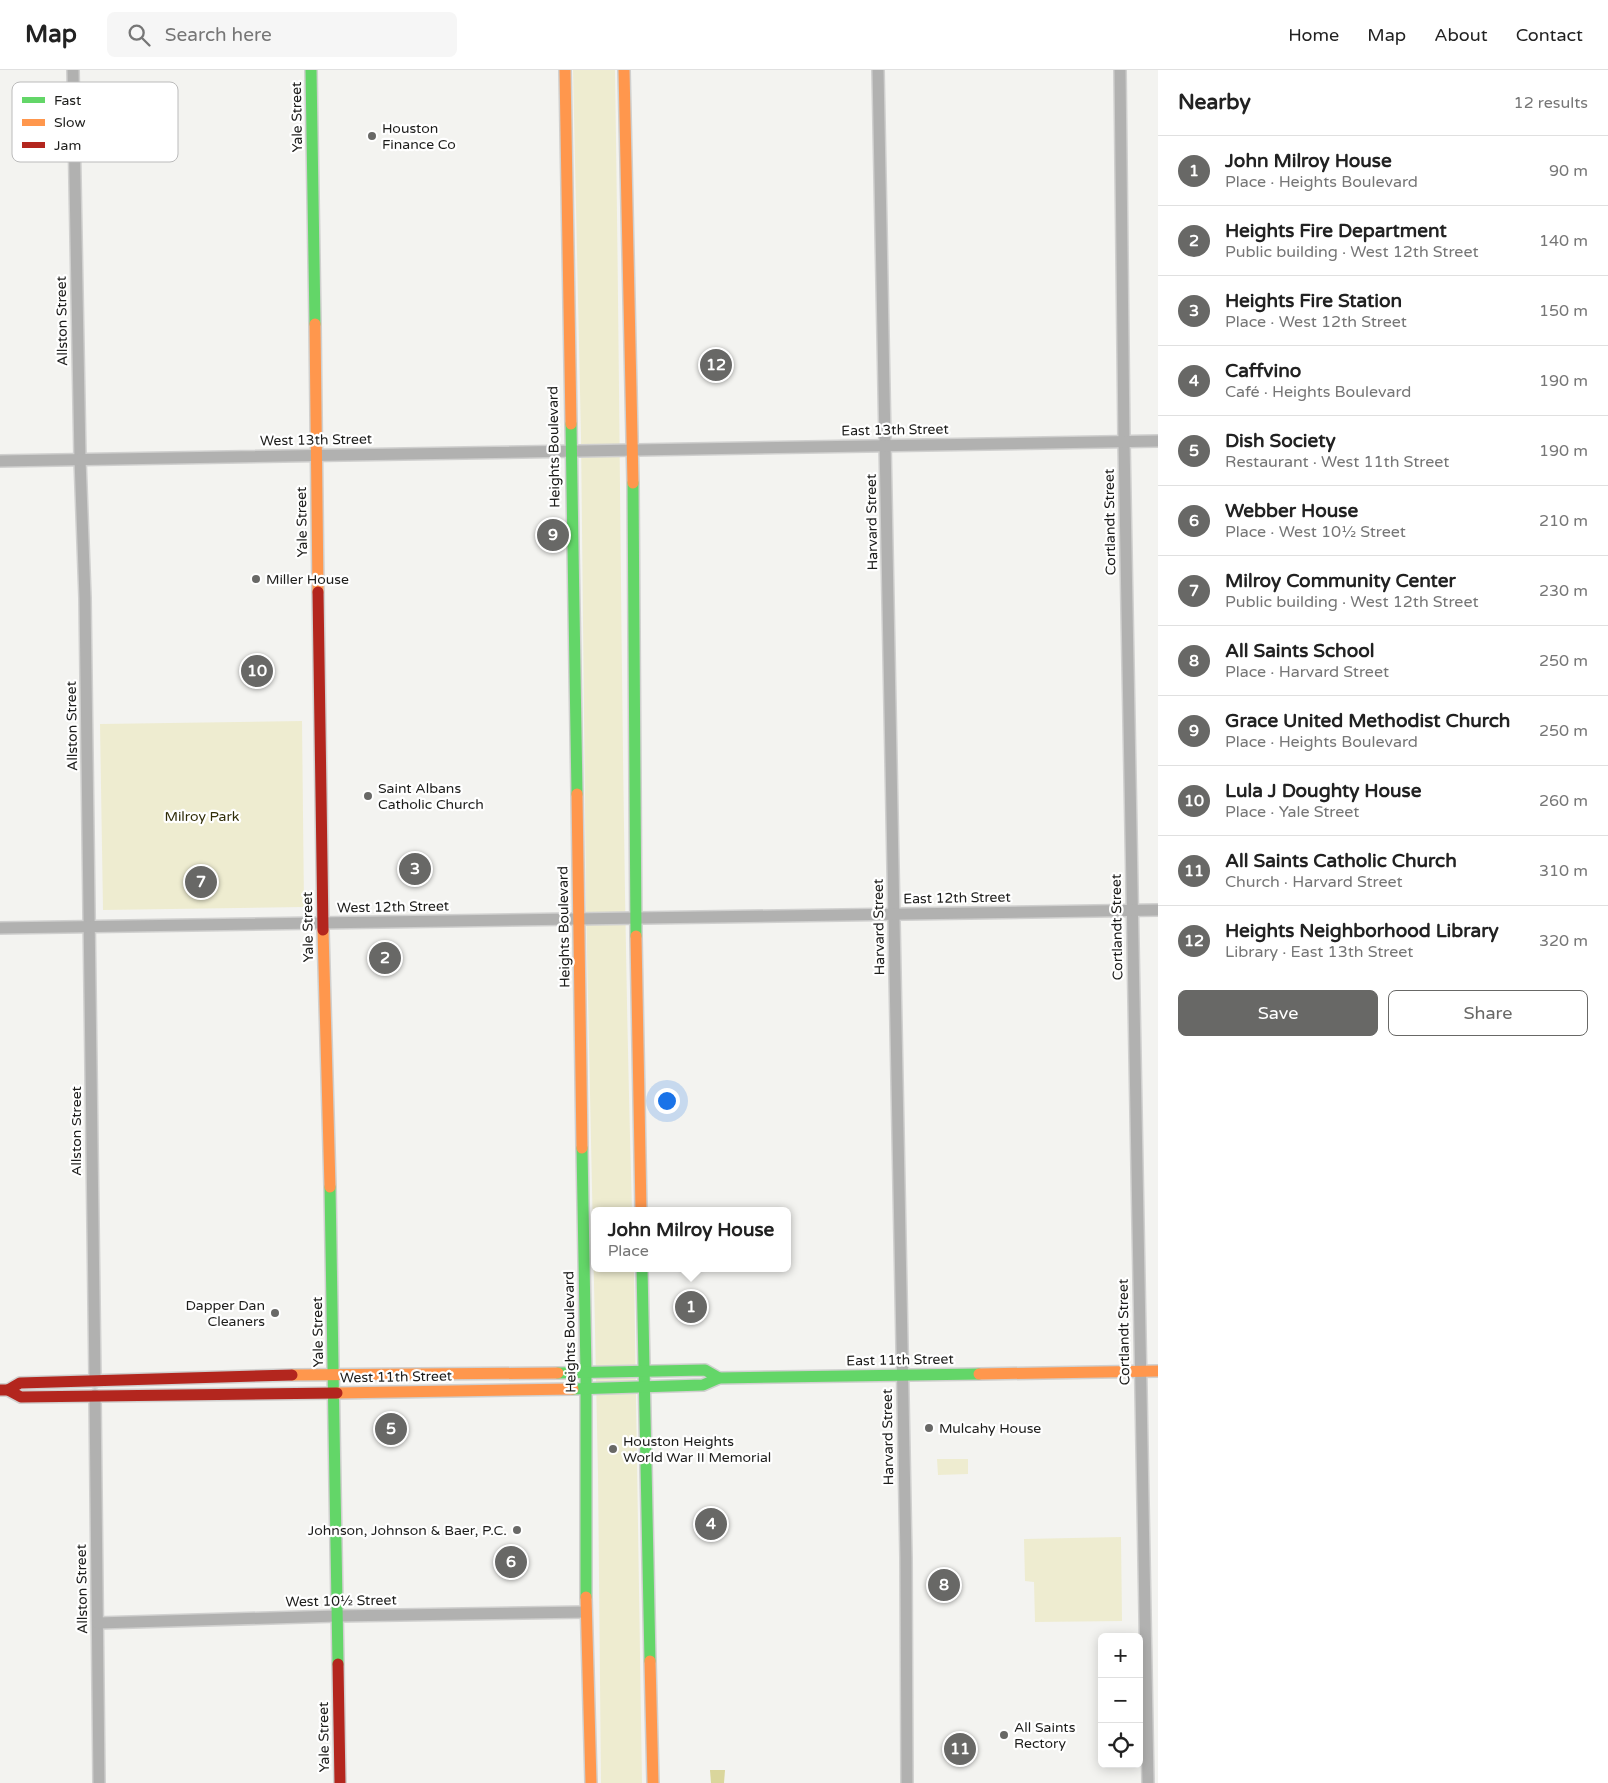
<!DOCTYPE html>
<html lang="en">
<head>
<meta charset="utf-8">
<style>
	:root { --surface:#fff; --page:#f6f6f6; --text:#222; --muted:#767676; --line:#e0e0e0; --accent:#686866 }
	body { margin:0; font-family:"Varela Round",sans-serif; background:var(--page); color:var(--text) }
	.controls { position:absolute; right:15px; bottom:15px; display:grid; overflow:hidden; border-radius:8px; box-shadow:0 2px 12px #0003 }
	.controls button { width:45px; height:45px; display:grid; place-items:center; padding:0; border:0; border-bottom:1px solid var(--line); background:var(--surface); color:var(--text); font:25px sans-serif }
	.you { position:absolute; left:666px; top:1030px; width:18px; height:18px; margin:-12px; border:4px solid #fff; border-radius:50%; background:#1a73e8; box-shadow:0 0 0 8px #1a73e833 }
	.badge { display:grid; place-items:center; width:32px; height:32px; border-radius:50%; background:var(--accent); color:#fff; font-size:16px; font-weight:700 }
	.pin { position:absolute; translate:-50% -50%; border:2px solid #fff; box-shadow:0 1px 5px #0006 }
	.popup { position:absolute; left:591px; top:1137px; width:200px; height:65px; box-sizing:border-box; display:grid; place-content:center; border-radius:8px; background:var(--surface); filter:drop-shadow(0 1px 4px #0005); font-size:16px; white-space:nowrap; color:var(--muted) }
	.popup b { font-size:19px; color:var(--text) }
	.popup::after { content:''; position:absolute; left:50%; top:100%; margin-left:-10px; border:10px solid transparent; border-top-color:var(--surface) }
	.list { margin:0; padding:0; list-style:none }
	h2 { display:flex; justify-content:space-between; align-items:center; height:65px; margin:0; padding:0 20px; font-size:21px }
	h2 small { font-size:16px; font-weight:400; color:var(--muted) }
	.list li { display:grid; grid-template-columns:32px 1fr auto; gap:15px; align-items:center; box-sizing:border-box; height:70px; padding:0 20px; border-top:1px solid var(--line) }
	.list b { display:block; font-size:19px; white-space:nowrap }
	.list p { margin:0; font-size:16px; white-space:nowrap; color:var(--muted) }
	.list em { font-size:16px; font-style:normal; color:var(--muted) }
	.actions { display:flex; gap:10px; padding:15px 20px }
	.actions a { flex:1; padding:11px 0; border:1px solid var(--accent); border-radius:8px; text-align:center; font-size:18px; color:var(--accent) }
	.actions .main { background:var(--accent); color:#fff }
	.icon { flex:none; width:28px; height:28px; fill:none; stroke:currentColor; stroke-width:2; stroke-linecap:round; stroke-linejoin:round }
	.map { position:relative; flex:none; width:1158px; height:1713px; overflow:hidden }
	header { display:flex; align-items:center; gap:30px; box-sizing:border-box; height:70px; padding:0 25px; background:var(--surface); border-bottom:1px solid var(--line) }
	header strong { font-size:24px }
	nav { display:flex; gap:28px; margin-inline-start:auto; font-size:18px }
	.search { width:350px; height:45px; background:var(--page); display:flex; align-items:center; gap:12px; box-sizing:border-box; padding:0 18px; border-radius:8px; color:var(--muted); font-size:19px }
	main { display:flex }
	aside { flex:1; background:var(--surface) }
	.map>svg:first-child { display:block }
	.green { fill:#eeecd0 }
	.water { fill:#dad69c }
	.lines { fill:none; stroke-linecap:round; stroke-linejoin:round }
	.street-casing { stroke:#d0d0cf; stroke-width:14 }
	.fast-casing { stroke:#d0d0cf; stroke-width:14 }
	.slow-casing { stroke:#d0d0cf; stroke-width:14 }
	.jam-casing { stroke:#d0d0cf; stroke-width:14 }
	.street { stroke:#b1b1b0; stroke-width:11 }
	.fast { stroke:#63d668; stroke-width:11 }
	.slow { stroke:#ff974d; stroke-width:11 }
	.jam { stroke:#b3261e; stroke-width:11 }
	.poi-dot { fill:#686866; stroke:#fff; stroke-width:2 }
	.labels { text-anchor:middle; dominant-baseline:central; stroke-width:4.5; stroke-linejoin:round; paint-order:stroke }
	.street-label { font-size:14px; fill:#1d1d1b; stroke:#fff }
	.poi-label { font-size:14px; fill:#1d1d1b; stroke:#fff; text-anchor:start }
	.park-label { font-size:14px; fill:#302d08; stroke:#fff }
	.key { fill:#fff; stroke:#bbb; stroke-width:1 }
	.key-label { font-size:14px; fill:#1d1d1b }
</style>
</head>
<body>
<header>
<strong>Map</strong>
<div class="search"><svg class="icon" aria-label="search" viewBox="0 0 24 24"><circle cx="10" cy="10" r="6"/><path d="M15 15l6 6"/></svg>Search here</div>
<nav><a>Home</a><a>Map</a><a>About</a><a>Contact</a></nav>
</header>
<main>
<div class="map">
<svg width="1158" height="1713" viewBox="0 0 1158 1713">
	<rect width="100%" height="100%" fill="#f3f3f0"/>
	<g class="green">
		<path d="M 573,0 L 615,0 C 621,380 621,761 632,1141 L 595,1141 L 595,1198 L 634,1198 L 642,1713 L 601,1713 L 598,1403 L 586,833 L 581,366 Z"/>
		<polygon points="302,651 304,837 103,840 100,654"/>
		<polygon points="937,1389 968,1389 968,1404 938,1405"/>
		<polygon points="1121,1467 1122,1551 1035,1552 1034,1512 1025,1511 1024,1469"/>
	</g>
	<polygon class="water" points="710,1700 725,1700 724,1713 711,1713"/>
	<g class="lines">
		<g class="street-casing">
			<g id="street">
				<polyline points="73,0 80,389 85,528 95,1311"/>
				<polyline points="878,0 906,1488 907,1713"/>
				<polyline points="1120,0 1124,371 1148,1713"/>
				<polyline points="0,391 1158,371"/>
				<polyline points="0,858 1158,840"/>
				<polyline points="95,1325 99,1713"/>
				<polyline points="98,1553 337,1546 586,1542"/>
			</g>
		</g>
		<g class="fast-casing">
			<g id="fast">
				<polyline points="311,0 315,254"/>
				<polyline points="571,354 577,724"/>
				<polyline points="633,413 636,866"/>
				<polyline points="582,1078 586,1303 586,1527"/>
				<polyline points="330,1117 338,1594"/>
				<polyline points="642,1198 650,1591"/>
				<polyline points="558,1303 705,1300 719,1308"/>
				<polyline points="573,1319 703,1315 719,1308 979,1304"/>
			</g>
		</g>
		<g class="slow-casing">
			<g id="slow">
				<polyline points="565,0 571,354"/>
				<polyline points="624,0 633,413"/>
				<polyline points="315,254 318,522"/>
				<polyline points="577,724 582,1078"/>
				<polyline points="323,860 330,1117"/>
				<polyline points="636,866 641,1141"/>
				<polyline points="979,1304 1158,1301"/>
				<polyline points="292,1305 558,1303"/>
				<polyline points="337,1323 573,1319"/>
				<polyline points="586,1527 591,1713"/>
				<polyline points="650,1591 653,1713"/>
			</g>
		</g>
		<g class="jam-casing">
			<g id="jam">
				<polyline points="318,522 323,860"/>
				<polyline points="0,1320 8,1320 21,1327 337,1323"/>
				<polyline points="8,1320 20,1313 292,1305"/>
				<polyline points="338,1594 340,1713"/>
			</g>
		</g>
		<use href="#street" class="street"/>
		<use href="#fast" class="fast"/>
		<use href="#slow" class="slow"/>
		<use href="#jam" class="jam"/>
	</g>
	<g class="poi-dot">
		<circle cx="372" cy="66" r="5"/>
		<circle cx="256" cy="509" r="5"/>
		<circle cx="368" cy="726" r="5"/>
		<circle cx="275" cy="1243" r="5"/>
		<circle cx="929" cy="1358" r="5"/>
		<circle cx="613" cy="1379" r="5"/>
		<circle cx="517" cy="1460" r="5"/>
		<circle cx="1004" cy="1665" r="5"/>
	</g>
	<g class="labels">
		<g class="street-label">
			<text transform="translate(297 47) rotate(-91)">Yale Street</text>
			<text transform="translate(62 251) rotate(-91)">Allston Street</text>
			<text transform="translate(895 360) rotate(-1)">East 13th Street</text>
			<text transform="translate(316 370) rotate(-1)">West 13th Street</text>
			<text transform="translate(554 377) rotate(-91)">Heights Boulevard</text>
			<text transform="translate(302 452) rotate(-91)">Yale Street</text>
			<text transform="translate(872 452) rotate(-91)">Harvard Street</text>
			<text transform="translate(1110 452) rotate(-91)">Cortlandt Street</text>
			<text transform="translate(72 656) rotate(-91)">Allston Street</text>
			<text transform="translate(957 828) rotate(-1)">East 12th Street</text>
			<text transform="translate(393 837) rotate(-1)">West 12th Street</text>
			<text transform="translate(308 857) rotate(-91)">Yale Street</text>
			<text transform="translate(564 857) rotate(-91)">Heights Boulevard</text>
			<text transform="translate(879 857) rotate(-91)">Harvard Street</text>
			<text transform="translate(1117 857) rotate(-91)">Cortlandt Street</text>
			<text transform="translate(76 1061) rotate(-90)">Allston Street</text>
			<text transform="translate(318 1262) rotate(-91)">Yale Street</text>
			<text transform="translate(570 1262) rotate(-91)">Heights Boulevard</text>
			<text transform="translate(1124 1262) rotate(-91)">Cortlandt Street</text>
			<text transform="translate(900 1290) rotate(-1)">East 11th Street</text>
			<text transform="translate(396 1307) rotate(-1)">West 11th Street</text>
			<text transform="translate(888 1367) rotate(-91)">Harvard Street</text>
			<text transform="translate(82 1519) rotate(-91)">Allston Street</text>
			<text transform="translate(341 1531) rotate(-1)">West 10½ Street</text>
			<text transform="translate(324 1667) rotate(-91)">Yale Street</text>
		</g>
		<g class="poi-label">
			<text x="382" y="58">Houston<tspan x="382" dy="16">Finance Co</tspan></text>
			<text x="266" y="509">Miller House</text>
			<text x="378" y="718">Saint Albans<tspan x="378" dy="16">Catholic Church</tspan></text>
			<text x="265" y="1235" text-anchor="end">Dapper Dan<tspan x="265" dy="16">Cleaners</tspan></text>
			<text x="939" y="1358">Mulcahy House</text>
			<text x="623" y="1371">Houston Heights<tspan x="623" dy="16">World War II Memorial</tspan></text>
			<text x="507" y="1460" text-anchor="end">Johnson, Johnson &amp; Baer, P.C.</text>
			<text x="1014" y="1657">All Saints<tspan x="1014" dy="16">Rectory</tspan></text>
		</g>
		<g class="park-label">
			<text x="202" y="746">Milroy Park</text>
		</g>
	</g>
	<rect x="12" y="12" width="166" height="80" rx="8" class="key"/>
	<rect x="22" y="27" width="23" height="6" fill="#63d668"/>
	<rect x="22" y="49" width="23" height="7" fill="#ff974d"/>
	<rect x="22" y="72" width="23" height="6" fill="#b3261e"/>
	<g class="key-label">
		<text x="54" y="35">Fast</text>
		<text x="54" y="57">Slow</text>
		<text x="54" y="80">Jam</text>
	</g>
</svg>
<div class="controls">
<button>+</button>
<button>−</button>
<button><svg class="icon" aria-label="locate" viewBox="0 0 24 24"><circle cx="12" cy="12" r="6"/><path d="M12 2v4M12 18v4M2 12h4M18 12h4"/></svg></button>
</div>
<div class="you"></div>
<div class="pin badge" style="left:691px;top:1237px">1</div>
<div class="popup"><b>John Milroy House</b>Place</div>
<div class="pin badge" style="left:385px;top:888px">2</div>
<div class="pin badge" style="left:415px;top:799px">3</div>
<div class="pin badge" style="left:711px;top:1454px">4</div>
<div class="pin badge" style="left:391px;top:1359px">5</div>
<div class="pin badge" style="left:511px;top:1492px">6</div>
<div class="pin badge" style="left:201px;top:812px">7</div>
<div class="pin badge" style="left:944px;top:1515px">8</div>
<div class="pin badge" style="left:553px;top:465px">9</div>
<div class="pin badge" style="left:257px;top:601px">10</div>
<div class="pin badge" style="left:960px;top:1679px">11</div>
<div class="pin badge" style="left:716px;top:295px">12</div>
</div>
<aside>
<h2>Nearby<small>12 results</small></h2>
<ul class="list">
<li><span class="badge">1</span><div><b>John Milroy House</b><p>Place · Heights Boulevard</p></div><em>90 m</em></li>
<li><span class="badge">2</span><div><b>Heights Fire Department</b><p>Public building · West 12th Street</p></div><em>140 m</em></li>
<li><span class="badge">3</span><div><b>Heights Fire Station</b><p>Place · West 12th Street</p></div><em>150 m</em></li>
<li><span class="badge">4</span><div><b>Caffvino</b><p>Café · Heights Boulevard</p></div><em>190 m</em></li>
<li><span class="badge">5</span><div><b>Dish Society</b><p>Restaurant · West 11th Street</p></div><em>190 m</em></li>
<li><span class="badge">6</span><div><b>Webber House</b><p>Place · West 10½ Street</p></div><em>210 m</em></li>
<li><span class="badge">7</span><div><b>Milroy Community Center</b><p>Public building · West 12th Street</p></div><em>230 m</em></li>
<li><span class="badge">8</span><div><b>All Saints School</b><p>Place · Harvard Street</p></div><em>250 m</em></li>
<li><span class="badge">9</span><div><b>Grace United Methodist Church</b><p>Place · Heights Boulevard</p></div><em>250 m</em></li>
<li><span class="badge">10</span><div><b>Lula J Doughty House</b><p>Place · Yale Street</p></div><em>260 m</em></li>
<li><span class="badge">11</span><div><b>All Saints Catholic Church</b><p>Church · Harvard Street</p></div><em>310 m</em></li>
<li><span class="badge">12</span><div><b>Heights Neighborhood Library</b><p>Library · East 13th Street</p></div><em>320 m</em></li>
</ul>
<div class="actions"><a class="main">Save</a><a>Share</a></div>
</aside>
</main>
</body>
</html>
